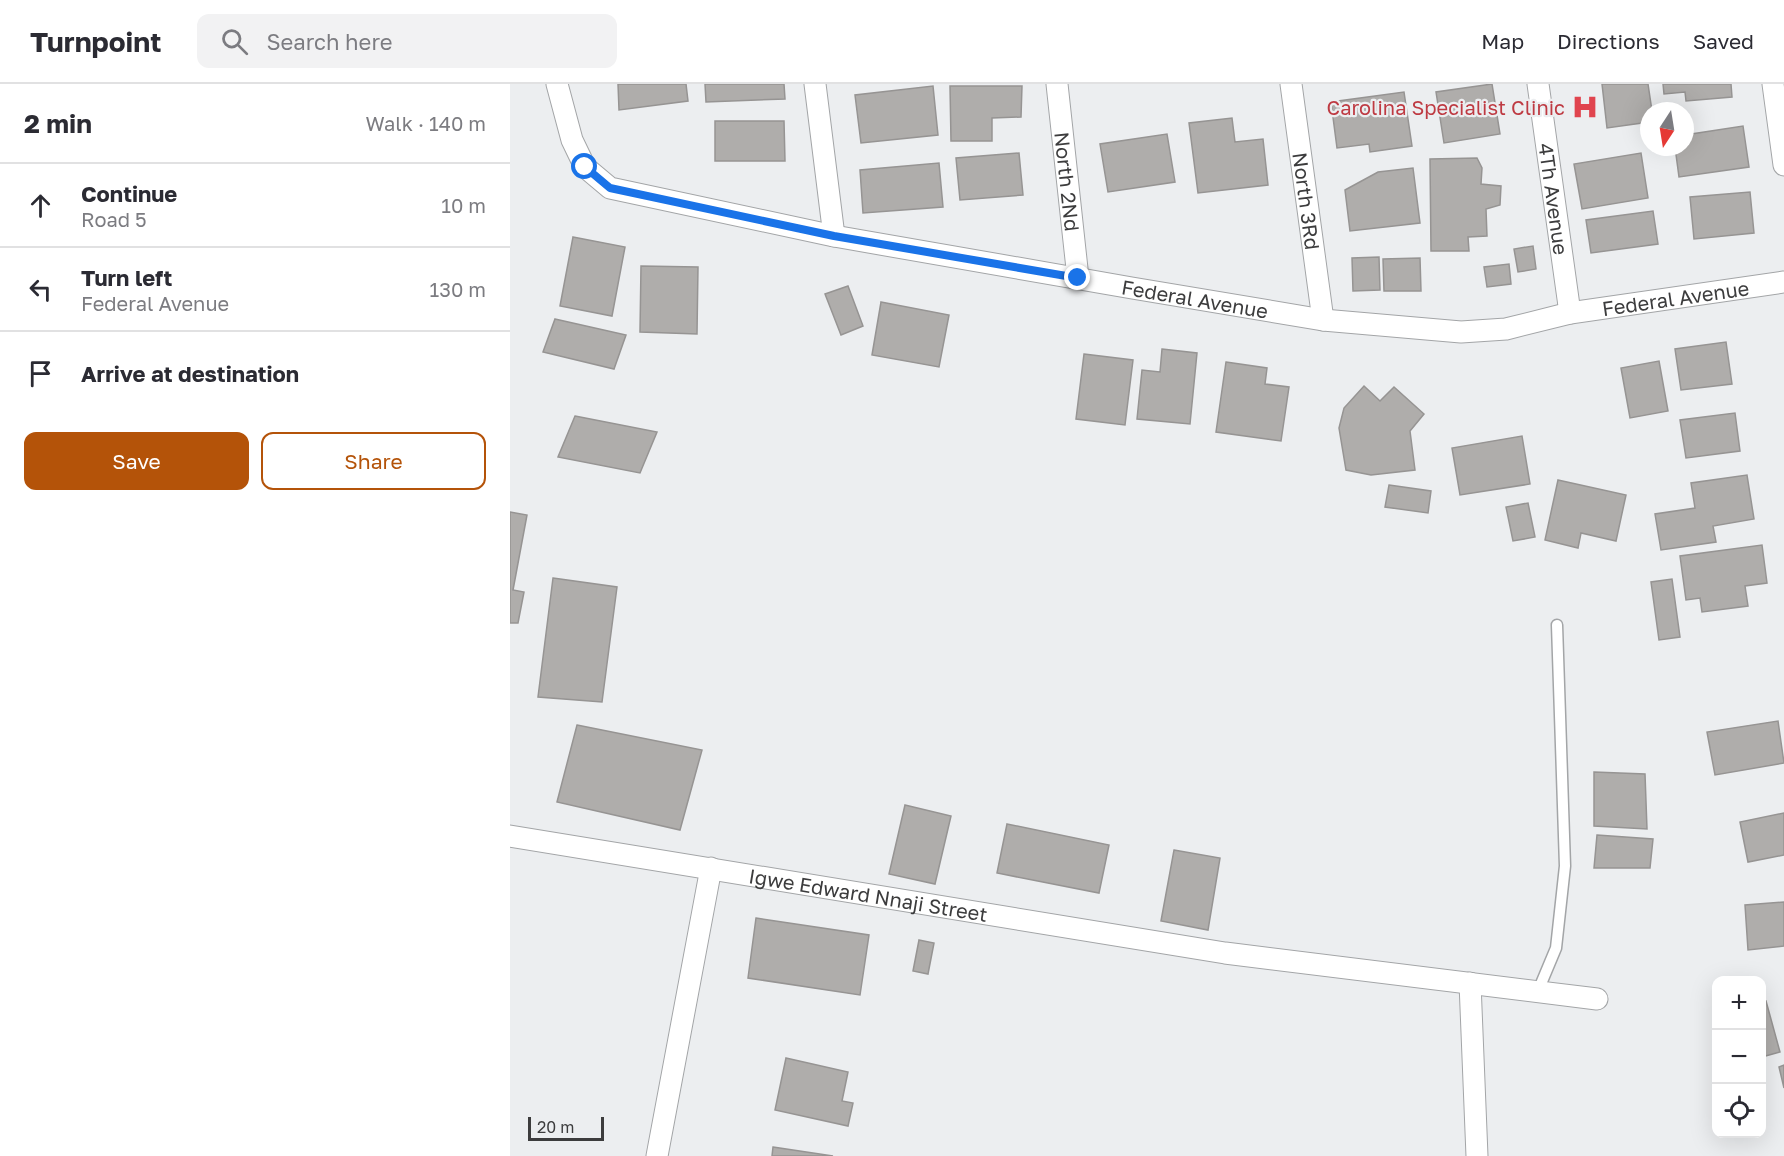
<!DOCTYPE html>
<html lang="en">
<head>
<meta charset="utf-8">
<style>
	:root { --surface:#fff; --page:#f2f2f3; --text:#2b2b33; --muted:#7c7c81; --line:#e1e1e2; --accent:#b45309 }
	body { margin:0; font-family:"Golos Text",sans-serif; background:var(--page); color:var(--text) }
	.controls { position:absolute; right:18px; bottom:18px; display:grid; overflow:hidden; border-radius:12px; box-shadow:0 6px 24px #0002 }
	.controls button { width:54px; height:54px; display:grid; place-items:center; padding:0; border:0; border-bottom:2px solid var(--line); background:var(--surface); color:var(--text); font:30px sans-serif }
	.compass { position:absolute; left:1130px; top:18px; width:54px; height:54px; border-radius:50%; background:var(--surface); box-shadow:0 6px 24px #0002; rotate:192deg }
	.scale { position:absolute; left:18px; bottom:15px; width:76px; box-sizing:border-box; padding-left:6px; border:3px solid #3c3c3d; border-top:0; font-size:16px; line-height:21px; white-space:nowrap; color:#3c3c3d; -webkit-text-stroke:4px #eceef0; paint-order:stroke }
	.stop { position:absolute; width:18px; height:18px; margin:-14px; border:4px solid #1a73e8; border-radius:50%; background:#fff }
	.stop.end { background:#1a73e8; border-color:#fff; box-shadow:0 2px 6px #0008 }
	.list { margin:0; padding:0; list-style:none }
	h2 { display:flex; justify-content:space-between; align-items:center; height:78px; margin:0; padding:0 24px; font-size:26px }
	h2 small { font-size:20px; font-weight:400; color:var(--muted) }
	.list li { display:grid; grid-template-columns:39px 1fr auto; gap:18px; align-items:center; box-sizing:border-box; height:84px; padding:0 24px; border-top:2px solid var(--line) }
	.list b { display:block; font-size:22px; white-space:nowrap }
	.list p { margin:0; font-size:20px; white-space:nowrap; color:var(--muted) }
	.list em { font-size:20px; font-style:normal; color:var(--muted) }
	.actions { display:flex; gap:12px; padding:18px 24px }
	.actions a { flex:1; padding:14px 0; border:2px solid var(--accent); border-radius:12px; text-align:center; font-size:21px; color:var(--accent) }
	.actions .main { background:var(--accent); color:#fff }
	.icon { flex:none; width:33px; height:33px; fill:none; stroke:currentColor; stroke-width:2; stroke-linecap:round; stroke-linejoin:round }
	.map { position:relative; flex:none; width:1274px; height:1072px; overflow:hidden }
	header { display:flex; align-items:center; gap:36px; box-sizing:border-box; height:84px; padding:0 30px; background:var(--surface); border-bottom:2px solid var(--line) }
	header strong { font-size:28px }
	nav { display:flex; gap:33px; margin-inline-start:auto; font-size:21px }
	.search { width:420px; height:54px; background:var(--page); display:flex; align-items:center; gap:15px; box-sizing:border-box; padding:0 21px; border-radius:12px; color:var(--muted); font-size:22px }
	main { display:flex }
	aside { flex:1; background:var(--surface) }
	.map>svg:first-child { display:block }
	.building { fill:#afadab; stroke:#969493; stroke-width:1.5 }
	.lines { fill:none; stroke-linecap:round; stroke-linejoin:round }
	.service-casing { stroke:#a3a5a7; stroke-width:13 }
	.minor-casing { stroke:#a3a5a7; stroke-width:23 }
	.service { stroke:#fff; stroke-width:10 }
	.minor { stroke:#fff; stroke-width:21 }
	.route { stroke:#1a73e8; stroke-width:8 }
	.labels { text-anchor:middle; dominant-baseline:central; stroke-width:4.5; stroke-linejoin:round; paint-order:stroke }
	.health-label { font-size:20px; fill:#be3a42; stroke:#eceef0; text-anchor:end }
	.street-label { font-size:20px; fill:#3c3c3d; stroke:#eceef0 }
</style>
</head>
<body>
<header>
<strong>Turnpoint</strong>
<div class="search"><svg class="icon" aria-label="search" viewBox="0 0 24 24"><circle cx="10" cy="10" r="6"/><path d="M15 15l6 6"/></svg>Search here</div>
<nav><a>Map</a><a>Directions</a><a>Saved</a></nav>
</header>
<main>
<aside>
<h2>2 min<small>Walk · 140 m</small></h2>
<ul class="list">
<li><svg class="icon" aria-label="ahead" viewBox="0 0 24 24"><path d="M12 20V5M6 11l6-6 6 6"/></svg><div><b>Continue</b><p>Road 5</p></div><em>10 m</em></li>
<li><svg class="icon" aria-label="left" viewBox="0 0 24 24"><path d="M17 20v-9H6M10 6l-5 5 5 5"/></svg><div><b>Turn left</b><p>Federal Avenue</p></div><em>130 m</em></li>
<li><svg class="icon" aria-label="arrive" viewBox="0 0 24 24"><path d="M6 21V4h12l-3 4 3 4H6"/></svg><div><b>Arrive at destination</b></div></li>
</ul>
<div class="actions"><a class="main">Save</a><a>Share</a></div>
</aside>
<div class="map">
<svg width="1274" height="1072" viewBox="0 0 1274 1072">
	<rect width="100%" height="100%" fill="#eceef0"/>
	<g class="building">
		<polygon points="108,0 176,0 178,17 109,26"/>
		<polygon points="195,0 274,0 275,15 196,18"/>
		<polygon points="982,0 990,50 934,59 926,8"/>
		<polygon points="1092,0 1138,0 1142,27 1139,27 1139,38 1097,44"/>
		<polygon points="1153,0 1221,0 1222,13 1176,17 1175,8 1154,10"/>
		<polygon points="423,2 428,51 351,59 345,11"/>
		<polygon points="440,2 512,2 511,33 482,34 482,57 441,57"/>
		<polygon points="894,8 902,62 860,68 859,60 827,64 821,18"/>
		<polygon points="722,34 725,58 753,55 758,101 688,109 679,39"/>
		<polygon points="205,37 274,37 275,77 205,77"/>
		<polygon points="1233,42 1239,83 1169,93 1165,63 1175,63 1175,51"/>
		<polygon points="657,50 665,98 598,108 590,60"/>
		<polygon points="509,69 513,111 450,116 446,74"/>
		<polygon points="1131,69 1138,114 1072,125 1064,80"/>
		<polygon points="967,74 972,84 971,100 991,102 990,121 976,125 977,152 958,153 959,167 921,167 920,75"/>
		<polygon points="429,79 433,123 353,129 350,86"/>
		<polygon points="903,84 910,139 840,147 835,106 868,88"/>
		<polygon points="1240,108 1244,149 1184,155 1180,113"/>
		<polygon points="1143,127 1148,160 1081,169 1076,136"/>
		<polygon points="63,153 115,163 102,232 50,222"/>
		<polygon points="1023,162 1026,185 1008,188 1004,165"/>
		<polygon points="869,173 870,206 843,207 842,174"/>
		<polygon points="910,174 911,207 874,207 873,175"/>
		<polygon points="999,180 1001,200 977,203 974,183"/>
		<polygon points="131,182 188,183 187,250 130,248"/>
		<polygon points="338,202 353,242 331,251 315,210"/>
		<polygon points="371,218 439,231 429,283 362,271"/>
		<polygon points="45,235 116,251 104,285 33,268"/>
		<polygon points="1216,258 1222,300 1171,306 1165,265"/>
		<polygon points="652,265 687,269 680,340 627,335 632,286 650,288"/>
		<polygon points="574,270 623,276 615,341 566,335"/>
		<polygon points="1149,277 1158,327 1120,334 1111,284"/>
		<polygon points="716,278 757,284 755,300 779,303 771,357 706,348"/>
		<polygon points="854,302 870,317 884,303 914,330 900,347 905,386 861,391 836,386 829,344 834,324"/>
		<polygon points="1225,329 1230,367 1176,374 1170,336"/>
		<polygon points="65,332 147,348 130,389 48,373"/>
		<polygon points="1012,352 1020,400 950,411 942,364"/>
		<polygon points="1237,391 1244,435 1203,442 1206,458 1151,466 1145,430 1185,424 1181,399"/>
		<polygon points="1048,396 1116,411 1106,457 1071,449 1068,464 1035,456"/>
		<polygon points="879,401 921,407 918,429 875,423"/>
		<polygon points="1018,419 1025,453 1003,457 996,423"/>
		<polygon points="0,428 17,431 3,506 14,508 8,539 0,539"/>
		<polygon points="1252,461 1257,499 1235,502 1238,522 1192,528 1190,514 1176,516 1170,472"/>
		<polygon points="43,494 107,503 92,618 28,613"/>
		<polygon points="1162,495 1170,553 1149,556 1141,498"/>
		<polygon points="1268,637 1274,679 1205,691 1197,648"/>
		<polygon points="67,641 192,666 170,746 47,718"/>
		<polygon points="1084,688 1135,690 1137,745 1084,742"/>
		<polygon points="395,721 441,732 425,800 379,790"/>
		<polygon points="1274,729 1274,771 1238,778 1230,738"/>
		<polygon points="497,740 599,761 589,809 487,789"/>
		<polygon points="1087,751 1143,755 1140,784 1084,784"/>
		<polygon points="664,766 710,774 698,846 651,837"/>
		<polygon points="1274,818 1274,862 1238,866 1235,821"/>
		<polygon points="246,834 359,851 350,911 238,894"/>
		<polygon points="409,856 424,859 418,890 403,887"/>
		<polygon points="1256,917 1270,968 1252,973 1252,919"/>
		<polygon points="276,974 338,988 332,1017 343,1019 338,1042 265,1026"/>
		<polygon points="1274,981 1274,1004 1269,983"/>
		<polygon points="263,1063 323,1072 262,1072"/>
	</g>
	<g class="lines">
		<g class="service-casing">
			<polyline id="service" points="1028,907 1046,864 1055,782 1047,541"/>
		</g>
		<g class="minor-casing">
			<g id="minor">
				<path id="s1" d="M 47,0 L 62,56 L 75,83 L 100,104 L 324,152 L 622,204 L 813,236 L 951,248 L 996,245 L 1060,229 L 1274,198"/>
				<polyline points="305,0 324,152"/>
				<path id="s2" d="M 547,0 L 568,194"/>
				<path id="s3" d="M 781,0 L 813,236"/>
				<path id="s4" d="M 1028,0 L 1060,229"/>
				<polyline points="1263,0 1274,81"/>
				<path id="s5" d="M 0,752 L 715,869 L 1087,915"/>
				<polyline points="960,899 967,1072"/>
				<polyline points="147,1072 201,784"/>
			</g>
		</g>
		<use href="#service" class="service"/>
		<use href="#minor" class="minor"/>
	</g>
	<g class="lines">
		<polyline class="route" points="75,83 100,104 324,152 568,194"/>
	</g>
	<defs>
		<g id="hospital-bare" transform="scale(2.07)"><path d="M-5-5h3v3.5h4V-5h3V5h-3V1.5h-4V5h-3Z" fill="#e0444e" stroke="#eceef0" stroke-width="2.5" paint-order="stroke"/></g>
	</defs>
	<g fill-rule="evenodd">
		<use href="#hospital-bare" x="1075" y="23"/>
	</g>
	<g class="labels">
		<g class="health-label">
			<text x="1055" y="23">Carolina Specialist Clinic</text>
		</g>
		<g class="street-label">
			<text stroke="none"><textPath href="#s2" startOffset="98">North 2Nd</textPath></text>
			<text stroke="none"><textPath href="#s4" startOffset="116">4Th Avenue</textPath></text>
			<text stroke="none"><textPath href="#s3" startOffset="118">North 3Rd</textPath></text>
			<text stroke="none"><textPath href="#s1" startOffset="716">Federal Avenue</textPath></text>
			<text stroke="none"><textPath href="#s1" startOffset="1202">Federal Avenue</textPath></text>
			<text stroke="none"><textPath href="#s5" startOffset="363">Igwe Edward Nnaji Street</textPath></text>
		</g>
	</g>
</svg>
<div class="controls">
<button>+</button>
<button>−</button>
<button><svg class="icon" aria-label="locate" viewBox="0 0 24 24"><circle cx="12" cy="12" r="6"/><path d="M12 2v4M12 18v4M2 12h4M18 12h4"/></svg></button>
</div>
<svg class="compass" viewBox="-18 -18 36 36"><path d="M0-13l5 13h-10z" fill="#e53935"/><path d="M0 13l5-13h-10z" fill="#7c7c81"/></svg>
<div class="scale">20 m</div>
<div class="stop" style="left:75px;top:83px"></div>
<div class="stop end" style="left:568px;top:194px"></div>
</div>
</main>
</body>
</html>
